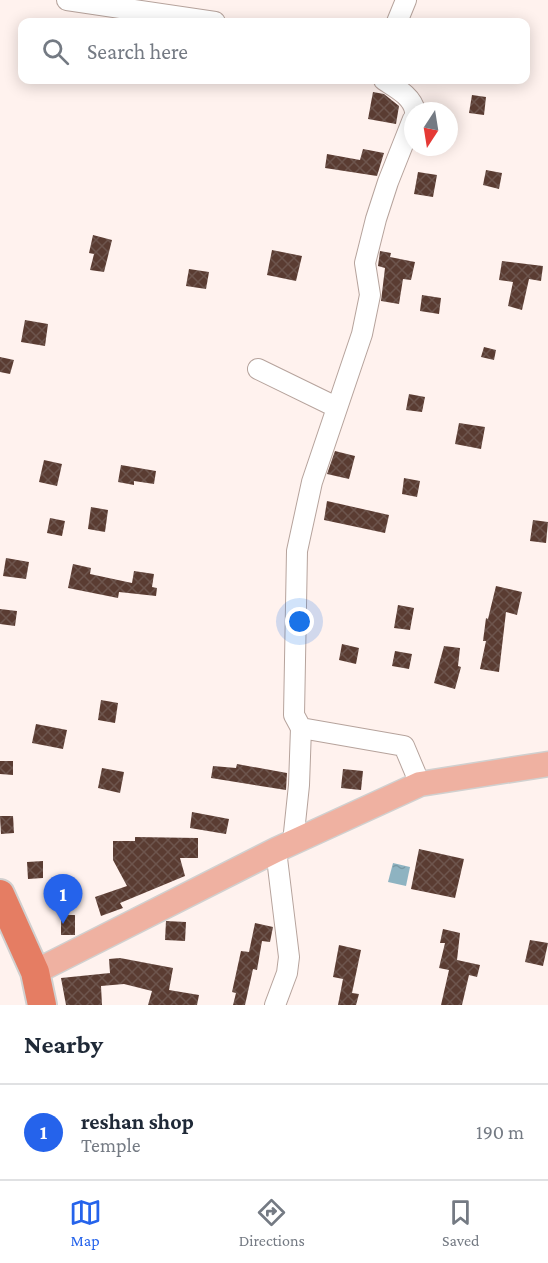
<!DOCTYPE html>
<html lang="en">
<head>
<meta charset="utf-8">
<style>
	:root { --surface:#fff; --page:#f2f2f3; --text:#1f2937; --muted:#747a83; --line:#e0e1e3; --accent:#2563eb }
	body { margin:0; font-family:"Crimson Pro",serif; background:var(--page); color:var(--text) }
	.compass { position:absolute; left:404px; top:102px; width:54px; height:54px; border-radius:50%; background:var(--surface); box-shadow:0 3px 15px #0003; rotate:192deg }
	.you { position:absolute; left:300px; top:622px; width:21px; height:21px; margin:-15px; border:4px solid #fff; border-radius:50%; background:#1a73e8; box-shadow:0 0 0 9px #1a73e833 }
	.badge { display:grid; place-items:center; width:39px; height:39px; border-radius:50%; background:var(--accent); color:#fff; font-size:20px; font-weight:700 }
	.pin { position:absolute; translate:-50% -50px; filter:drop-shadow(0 2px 3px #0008) }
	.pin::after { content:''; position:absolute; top:32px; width:21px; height:18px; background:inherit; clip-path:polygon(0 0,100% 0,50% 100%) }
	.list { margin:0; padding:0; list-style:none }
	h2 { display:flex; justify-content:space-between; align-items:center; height:78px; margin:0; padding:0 24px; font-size:26px }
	h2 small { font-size:20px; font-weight:400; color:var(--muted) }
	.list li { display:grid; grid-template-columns:39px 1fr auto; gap:18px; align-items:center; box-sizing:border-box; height:96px; padding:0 24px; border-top:2px solid var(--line) }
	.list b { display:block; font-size:22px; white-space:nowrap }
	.list p { margin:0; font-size:20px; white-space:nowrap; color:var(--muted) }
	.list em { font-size:20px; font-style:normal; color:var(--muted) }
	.icon { flex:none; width:33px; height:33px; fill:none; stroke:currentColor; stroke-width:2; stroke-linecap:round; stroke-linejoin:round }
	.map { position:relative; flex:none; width:548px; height:1005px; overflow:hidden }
	.search { position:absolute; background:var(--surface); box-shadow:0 3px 15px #0003; left:18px; right:18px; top:18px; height:66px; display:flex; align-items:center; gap:15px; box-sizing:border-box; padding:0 21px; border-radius:12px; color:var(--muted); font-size:22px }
	.sheet { height:174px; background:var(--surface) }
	nav { display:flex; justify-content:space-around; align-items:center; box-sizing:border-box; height:84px; border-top:2px solid var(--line); background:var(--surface); font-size:16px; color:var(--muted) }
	nav a { display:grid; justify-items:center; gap:3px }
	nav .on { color:var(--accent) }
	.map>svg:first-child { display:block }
	.water { fill:url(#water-ripples) }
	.building { fill:url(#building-cross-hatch) }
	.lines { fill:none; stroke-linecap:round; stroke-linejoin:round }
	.minor-casing { stroke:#b6a39c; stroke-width:22 }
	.major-casing { stroke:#d1d0cf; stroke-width:27 }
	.highway-casing { stroke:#d1d0cf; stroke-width:32 }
	.minor { stroke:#fff; stroke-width:20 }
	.major { stroke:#efb1a1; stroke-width:24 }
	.highway { stroke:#e57d63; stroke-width:28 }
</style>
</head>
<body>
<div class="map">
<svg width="548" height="1005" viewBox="0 0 548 1005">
	<defs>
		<pattern id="water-ripples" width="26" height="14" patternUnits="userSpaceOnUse" patternTransform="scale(1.5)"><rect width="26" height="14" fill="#8eb3c1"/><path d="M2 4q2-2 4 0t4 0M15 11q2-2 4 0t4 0" fill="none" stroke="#7a99a5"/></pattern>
		<pattern id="building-cross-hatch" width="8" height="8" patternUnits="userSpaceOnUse" patternTransform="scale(1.5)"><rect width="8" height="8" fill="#5a3c32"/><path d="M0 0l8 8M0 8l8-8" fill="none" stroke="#6d554d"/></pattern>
	</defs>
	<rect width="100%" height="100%" fill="#fff2ee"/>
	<polygon class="water" points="393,863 410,867 406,886 388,882"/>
	<g class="building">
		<polygon points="373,92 384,94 399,106 396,124 368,119"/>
		<polygon points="472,95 486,97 484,115 469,113"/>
		<polygon points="363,149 384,153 377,176 325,168 327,154 360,160"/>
		<polygon points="486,170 502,173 499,189 483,185"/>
		<polygon points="418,172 437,175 433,197 414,194"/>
		<polygon points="93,235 112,240 104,272 90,270 94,254 89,253"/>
		<polygon points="272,250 302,256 296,281 267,275"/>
		<polygon points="380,251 391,253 390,257 415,262 411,280 403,279 399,304 381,301 385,268 378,266"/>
		<polygon points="502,261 543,266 541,281 529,279 522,310 508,306 513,282 499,280"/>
		<polygon points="189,269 209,272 206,289 186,286"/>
		<polygon points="422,295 441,298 439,314 420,311"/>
		<polygon points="25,320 48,324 45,346 21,342"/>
		<polygon points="484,347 496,350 494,360 481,357"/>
		<polygon points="0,357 14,360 10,374 0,372"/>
		<polygon points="409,394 425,397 422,412 406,410"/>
		<polygon points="459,423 485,427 481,449 455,444"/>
		<polygon points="335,451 355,456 349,479 327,474"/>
		<polygon points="44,460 62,464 57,486 39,482"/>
		<polygon points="121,465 156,471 154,484 134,481 134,485 118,482"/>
		<polygon points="404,478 420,481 417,497 402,494"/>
		<polygon points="327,501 389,515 385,533 324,520"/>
		<polygon points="91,507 108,510 105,532 88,529"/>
		<polygon points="50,518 65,521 62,536 47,533"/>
		<polygon points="533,520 548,522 546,543 530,541"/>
		<polygon points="6,558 29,562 26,579 3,576"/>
		<polygon points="73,564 91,568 90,574 132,583 134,571 154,574 152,587 157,588 156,596 119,592 118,598 68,588"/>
		<polygon points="496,586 522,592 517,615 506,612 499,672 480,669 486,641 483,641 486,618 488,619"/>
		<polygon points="398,605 414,608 410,630 394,628"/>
		<polygon points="0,609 17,611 15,626 0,624"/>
		<polygon points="342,644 359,648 356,664 339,660"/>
		<polygon points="444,646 460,648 458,666 461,667 455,689 434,683"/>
		<polygon points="395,651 412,654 409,669 392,666"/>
		<polygon points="101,700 118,703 115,723 98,720"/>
		<polygon points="36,724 67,730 63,749 32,743"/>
		<polygon points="0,761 13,761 13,775 0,774"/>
		<polygon points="237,764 287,773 286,790 211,778 213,766 236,768"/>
		<polygon points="102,768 124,772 120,793 98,788"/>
		<polygon points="343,769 363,771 361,790 341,788"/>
		<polygon points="192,812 229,819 226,834 190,828"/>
		<polygon points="0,816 13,816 14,833 1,834"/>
		<polygon points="135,837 198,838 198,858 180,858 185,876 120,903 123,908 101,916 95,897 127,886 113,860 113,841 135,841"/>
		<polygon points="419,849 464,859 455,898 411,889"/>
		<polygon points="43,861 43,878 28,879 27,862"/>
		<rect x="61" y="915" width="14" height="20"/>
		<polygon points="166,921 186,922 185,941 165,940"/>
		<polygon points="255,923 273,927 270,942 262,941 257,970 253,969 245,1005 233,1005 236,993 232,992 241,951 249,952"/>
		<polygon points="443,929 460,933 457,960 480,965 477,977 469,975 462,1005 441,1005 449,970 439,968 445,943 440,943"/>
		<polygon points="530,940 548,943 543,966 525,962"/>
		<polygon points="339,945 361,950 352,993 359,994 356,1005 338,1005 343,979 333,977"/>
		<polygon points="120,958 173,968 169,990 199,995 197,1005 148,1005 152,991 124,984 101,986 102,1005 66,1005 61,978 110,973 109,959"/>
	</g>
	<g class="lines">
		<g class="minor-casing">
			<g id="minor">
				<polyline points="67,0 215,22"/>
				<polyline points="397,22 406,0"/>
				<path d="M 384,80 C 396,88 412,96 415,111"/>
				<polyline points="413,119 388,182 376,219 365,263 370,295 362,334 312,482 297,551 294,715 301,728 404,746 420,784"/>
				<polyline points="258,369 336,407"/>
				<polyline points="293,842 299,785 301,728"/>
				<polyline points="275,1005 287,973 289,957 276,850"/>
			</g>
		</g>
		<g class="major-casing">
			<polyline id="major" points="35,972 276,850 420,784 548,764"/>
		</g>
		<g class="highway-casing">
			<polyline id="highway" points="0,894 35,972 42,1005"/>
		</g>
		<use href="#minor" class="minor"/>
		<use href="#major" class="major"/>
		<use href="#highway" class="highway"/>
	</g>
</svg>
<svg class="compass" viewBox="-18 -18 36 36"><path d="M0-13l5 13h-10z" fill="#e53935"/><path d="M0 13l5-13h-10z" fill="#747a83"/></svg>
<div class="you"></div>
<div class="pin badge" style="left:63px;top:924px">1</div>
<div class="search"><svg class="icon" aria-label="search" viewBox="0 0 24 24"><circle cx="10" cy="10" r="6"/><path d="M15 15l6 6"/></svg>Search here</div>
</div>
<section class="sheet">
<h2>Nearby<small></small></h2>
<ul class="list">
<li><span class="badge">1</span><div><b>reshan shop</b><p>Temple</p></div><em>190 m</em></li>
</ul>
</section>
<nav>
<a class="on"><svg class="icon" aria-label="map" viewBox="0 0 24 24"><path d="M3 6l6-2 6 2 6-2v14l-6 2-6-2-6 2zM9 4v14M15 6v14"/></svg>Map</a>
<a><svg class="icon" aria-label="directions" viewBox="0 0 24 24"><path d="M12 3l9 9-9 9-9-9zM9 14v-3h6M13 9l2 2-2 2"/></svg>Directions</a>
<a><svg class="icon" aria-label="saved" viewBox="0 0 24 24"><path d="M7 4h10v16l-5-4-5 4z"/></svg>Saved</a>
</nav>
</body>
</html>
